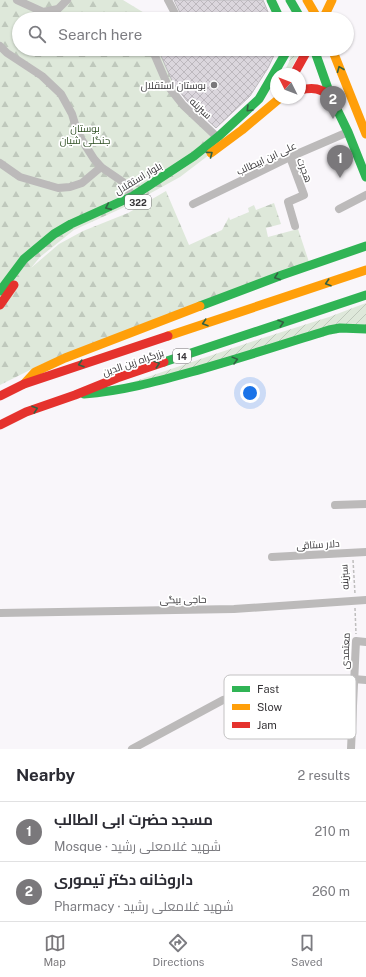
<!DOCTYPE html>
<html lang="en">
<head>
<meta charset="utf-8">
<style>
	:root { --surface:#fff; --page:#f7f7f7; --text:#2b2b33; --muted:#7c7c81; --line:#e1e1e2; --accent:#7a787b }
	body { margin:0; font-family:"Public Sans",Cairo,sans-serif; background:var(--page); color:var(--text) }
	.compass { position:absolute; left:270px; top:68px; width:36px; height:36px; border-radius:50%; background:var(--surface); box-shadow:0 1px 3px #0004; rotate:312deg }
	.you { position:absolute; left:250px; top:393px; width:14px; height:14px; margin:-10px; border:3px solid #fff; border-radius:50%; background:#1a73e8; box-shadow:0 0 0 6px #1a73e833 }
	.badge { display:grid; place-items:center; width:26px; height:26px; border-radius:50%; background:var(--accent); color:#fff; font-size:13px; font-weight:700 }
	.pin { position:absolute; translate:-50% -33px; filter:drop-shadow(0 1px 2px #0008) }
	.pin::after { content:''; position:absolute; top:21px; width:14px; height:12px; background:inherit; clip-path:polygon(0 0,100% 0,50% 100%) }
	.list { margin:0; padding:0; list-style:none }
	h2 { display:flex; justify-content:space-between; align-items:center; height:52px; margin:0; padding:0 16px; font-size:17px }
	h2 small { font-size:13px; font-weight:400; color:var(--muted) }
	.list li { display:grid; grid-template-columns:26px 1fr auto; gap:12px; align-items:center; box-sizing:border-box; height:60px; padding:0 16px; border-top:1px solid var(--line) }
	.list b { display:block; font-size:15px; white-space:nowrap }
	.list p { margin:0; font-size:13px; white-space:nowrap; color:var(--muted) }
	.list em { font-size:13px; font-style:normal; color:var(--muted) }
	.icon { flex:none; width:22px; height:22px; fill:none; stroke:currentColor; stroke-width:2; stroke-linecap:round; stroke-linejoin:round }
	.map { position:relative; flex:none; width:366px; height:749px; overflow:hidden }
	.search { position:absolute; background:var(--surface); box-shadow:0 1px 3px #0004; left:12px; right:12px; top:12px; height:44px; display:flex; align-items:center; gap:10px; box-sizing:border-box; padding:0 14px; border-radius:22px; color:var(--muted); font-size:15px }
	.sheet { height:172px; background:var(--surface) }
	nav { display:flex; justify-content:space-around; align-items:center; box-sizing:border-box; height:56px; border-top:1px solid var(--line); background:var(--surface); font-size:11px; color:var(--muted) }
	nav a { display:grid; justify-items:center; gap:2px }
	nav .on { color:var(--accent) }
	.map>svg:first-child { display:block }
	.forest { fill:url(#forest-firs) }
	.garden { fill:url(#garden-furrows) }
	.building { fill:url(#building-cross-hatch); stroke:#bcbabd }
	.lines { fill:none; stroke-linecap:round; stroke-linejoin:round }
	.path { stroke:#bfbebe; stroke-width:1.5; stroke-dasharray:3 2; stroke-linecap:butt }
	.street { stroke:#bcbaba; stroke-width:8 }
	.fast { stroke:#30b455; stroke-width:9 }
	.slow { stroke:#ff9f0a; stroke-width:9 }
	.jam { stroke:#e5322d; stroke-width:9 }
	.oneway { stroke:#346142 }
	.poi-dot { fill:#7a787b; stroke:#fff; stroke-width:1.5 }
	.labels { text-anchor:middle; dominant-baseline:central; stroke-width:3.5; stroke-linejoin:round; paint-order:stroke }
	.shield { fill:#fff; stroke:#727173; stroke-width:1 }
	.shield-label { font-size:9px; font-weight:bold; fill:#363437 }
	.poi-label { font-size:10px; fill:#363437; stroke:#fff; text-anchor:end }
	.street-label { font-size:10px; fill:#363437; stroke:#fff }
	.park-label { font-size:10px; fill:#2e4e22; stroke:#fff }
	.key { fill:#fff; stroke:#c3c2c3; stroke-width:1 }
	.key-label { font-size:11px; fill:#363437 }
</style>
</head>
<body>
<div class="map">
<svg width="366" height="749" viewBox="0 0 366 749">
	<defs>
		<pattern id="forest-firs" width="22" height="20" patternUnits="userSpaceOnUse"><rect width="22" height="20" fill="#dee8da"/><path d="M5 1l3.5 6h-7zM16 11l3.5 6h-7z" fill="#bfc8bc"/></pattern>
		<pattern id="garden-furrows" width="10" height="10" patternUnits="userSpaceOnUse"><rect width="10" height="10" fill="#dee8da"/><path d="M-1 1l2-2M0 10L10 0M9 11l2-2" fill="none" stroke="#bfc8bc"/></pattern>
		<pattern id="building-cross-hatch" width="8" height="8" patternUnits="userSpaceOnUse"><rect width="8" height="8" fill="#dbd6dd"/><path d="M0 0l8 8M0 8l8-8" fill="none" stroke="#bdb8be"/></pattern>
	</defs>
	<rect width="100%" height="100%" fill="#f9f6fa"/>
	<polygon class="forest" points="0,0 123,0 146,14 148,19 19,19 19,49 160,49 179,94 190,111 226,142 180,177 129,205 74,230 40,257 31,268 59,244 83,231 128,213 166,191 189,245 222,230 229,217 230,220 249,212 248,208 254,205 256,210 274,203 281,224 266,228 268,237 298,229 309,262 42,364 0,385"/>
	<g class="garden">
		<polygon points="293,49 302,49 288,74 283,74 289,62"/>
		<polygon points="366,303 366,326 118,387 263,338 329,317"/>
	</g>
	<g class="building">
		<polygon points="174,0 263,0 271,19 183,19"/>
		<polygon points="158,49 277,49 268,68 250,96 216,128 187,101 173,83"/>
	</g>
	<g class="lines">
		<g class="path">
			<polyline points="353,560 355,594"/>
			<polyline points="355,608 356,634"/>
		</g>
		<g class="street">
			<polyline points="17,0 43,12 58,9 67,0"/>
			<polyline points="168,0 178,19"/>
			<polyline points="139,16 140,19"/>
			<polyline points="0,46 7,53 42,76 61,94 72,114 78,134 94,159 101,167 123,182 133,196"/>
			<polyline points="152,49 168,86 183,105 217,137"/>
			<polyline points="290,157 304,195 288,202 295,226"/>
			<polyline points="0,163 20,177 58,188 70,187 82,183 101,167"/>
			<polyline points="193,204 290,157 348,132"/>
			<polyline points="339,209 366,195"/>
			<polyline points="335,505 366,504"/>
			<polyline points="272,557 366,552"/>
			<polyline points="0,613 234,609 366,600"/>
			<polyline points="132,749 223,700 281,689 353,679 366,680"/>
			<polyline points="351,749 356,641 366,642"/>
		</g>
		<g class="fast">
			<polyline points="271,0 280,19"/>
			<polyline points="290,0 301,19"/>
			<polyline points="314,49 331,97 348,132 366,177"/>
			<polyline points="0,291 24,259 54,234 71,224 133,196 194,156 219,136 259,99 288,49"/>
			<polyline points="200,306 282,275 366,246"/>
			<polyline points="164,362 366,295"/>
			<path d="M 84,394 C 122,391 155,382 191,372 C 238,359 283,344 329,330 L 340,328 L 366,329"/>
		</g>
		<g class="slow">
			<polyline points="307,0 318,19"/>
			<polyline points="323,19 332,0"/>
			<polyline points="332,49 366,134"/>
			<polyline points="211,153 242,130 280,98"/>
			<polyline points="168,336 366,270"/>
			<polyline points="24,384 35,372 65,358 200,306"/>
		</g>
		<g class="jam">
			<polyline points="294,74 308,49"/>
			<path d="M 300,90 C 313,87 321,88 331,97"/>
			<polyline points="0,305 14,285"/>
			<polyline points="0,396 24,384 168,336"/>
			<polyline points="0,425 26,412 75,395 117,378 164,362"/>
		</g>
	</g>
	<defs><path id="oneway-chevron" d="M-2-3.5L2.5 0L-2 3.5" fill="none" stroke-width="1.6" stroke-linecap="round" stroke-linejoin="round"/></defs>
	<g class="oneway">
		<use href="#oneway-chevron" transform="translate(340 69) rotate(-112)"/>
		<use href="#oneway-chevron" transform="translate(249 109) rotate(135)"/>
		<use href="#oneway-chevron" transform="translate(210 154) rotate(-37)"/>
		<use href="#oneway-chevron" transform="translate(108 207) rotate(156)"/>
		<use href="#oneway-chevron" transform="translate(277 277) rotate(160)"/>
		<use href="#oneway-chevron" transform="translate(328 283) rotate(162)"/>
		<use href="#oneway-chevron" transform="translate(205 323) rotate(162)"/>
		<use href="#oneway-chevron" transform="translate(281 323) rotate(-18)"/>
		<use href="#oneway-chevron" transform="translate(235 360) rotate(-15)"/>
		<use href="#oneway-chevron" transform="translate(81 364) rotate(162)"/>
		<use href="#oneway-chevron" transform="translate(157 364) rotate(-18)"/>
		<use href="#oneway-chevron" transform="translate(35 409) rotate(-19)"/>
	</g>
	<circle class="poi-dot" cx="214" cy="85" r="4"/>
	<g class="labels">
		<g class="shield">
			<rect x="125" y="195" width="26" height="14" rx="3"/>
			<rect x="173" y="349" width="18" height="14" rx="3"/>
		</g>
		<g class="shield-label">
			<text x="138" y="202">322</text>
			<text x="182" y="356">14</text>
		</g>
		<g class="poi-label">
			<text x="206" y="85">بوستان استقلال</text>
		</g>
		<g class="street-label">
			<text transform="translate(201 108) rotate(43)">سبزینه</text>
			<text transform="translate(266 158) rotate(-25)">علی ابن ابیطالب</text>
			<text transform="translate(305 170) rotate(69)">هجرت</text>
			<text transform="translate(138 178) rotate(-31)">بلوار استقلال</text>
			<text transform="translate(133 362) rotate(-19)">بزرگراه زین الدین</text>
			<text transform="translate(318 544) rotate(-3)">دلار ستاقی</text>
			<text transform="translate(344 577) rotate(-93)">سبزینه</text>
			<text transform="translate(183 599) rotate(-1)">حاجی بیگی</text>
			<text transform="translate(345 651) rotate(-88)">معتمدی</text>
		</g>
		<g class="park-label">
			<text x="85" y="128">بوستان<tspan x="85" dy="12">جنگلی شیان</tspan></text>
		</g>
	</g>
	<rect x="224" y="675" width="132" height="64" rx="6" class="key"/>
	<rect x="232" y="686" width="18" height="6" fill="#30b455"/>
	<rect x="232" y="704" width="18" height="6" fill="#ff9f0a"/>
	<rect x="232" y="722" width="18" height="6" fill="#e5322d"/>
	<g class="key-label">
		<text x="257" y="693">Fast</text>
		<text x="257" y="711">Slow</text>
		<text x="257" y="729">Jam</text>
	</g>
</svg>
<svg class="compass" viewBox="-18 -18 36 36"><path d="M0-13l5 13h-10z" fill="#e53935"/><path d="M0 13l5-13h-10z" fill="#7c7c81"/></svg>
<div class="you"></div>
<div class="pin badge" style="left:340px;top:178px">1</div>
<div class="pin badge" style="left:333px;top:119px">2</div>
<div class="search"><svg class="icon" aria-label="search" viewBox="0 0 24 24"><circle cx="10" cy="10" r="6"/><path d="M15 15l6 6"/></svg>Search here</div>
</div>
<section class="sheet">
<h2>Nearby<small>2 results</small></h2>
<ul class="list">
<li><span class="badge">1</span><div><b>مسجد حضرت ابی الطالب</b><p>Mosque · شهید غلامعلی رشید</p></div><em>210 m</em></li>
<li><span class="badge">2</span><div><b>داروخانه دکتر تیموری</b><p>Pharmacy · شهید غلامعلی رشید</p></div><em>260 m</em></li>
</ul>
</section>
<nav>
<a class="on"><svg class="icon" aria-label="map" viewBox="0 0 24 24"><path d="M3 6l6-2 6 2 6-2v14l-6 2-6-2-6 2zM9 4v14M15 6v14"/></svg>Map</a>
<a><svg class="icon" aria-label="directions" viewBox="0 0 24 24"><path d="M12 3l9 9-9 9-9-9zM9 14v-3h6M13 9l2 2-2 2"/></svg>Directions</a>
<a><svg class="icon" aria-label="saved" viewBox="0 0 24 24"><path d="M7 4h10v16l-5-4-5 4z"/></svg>Saved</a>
</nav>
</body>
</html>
